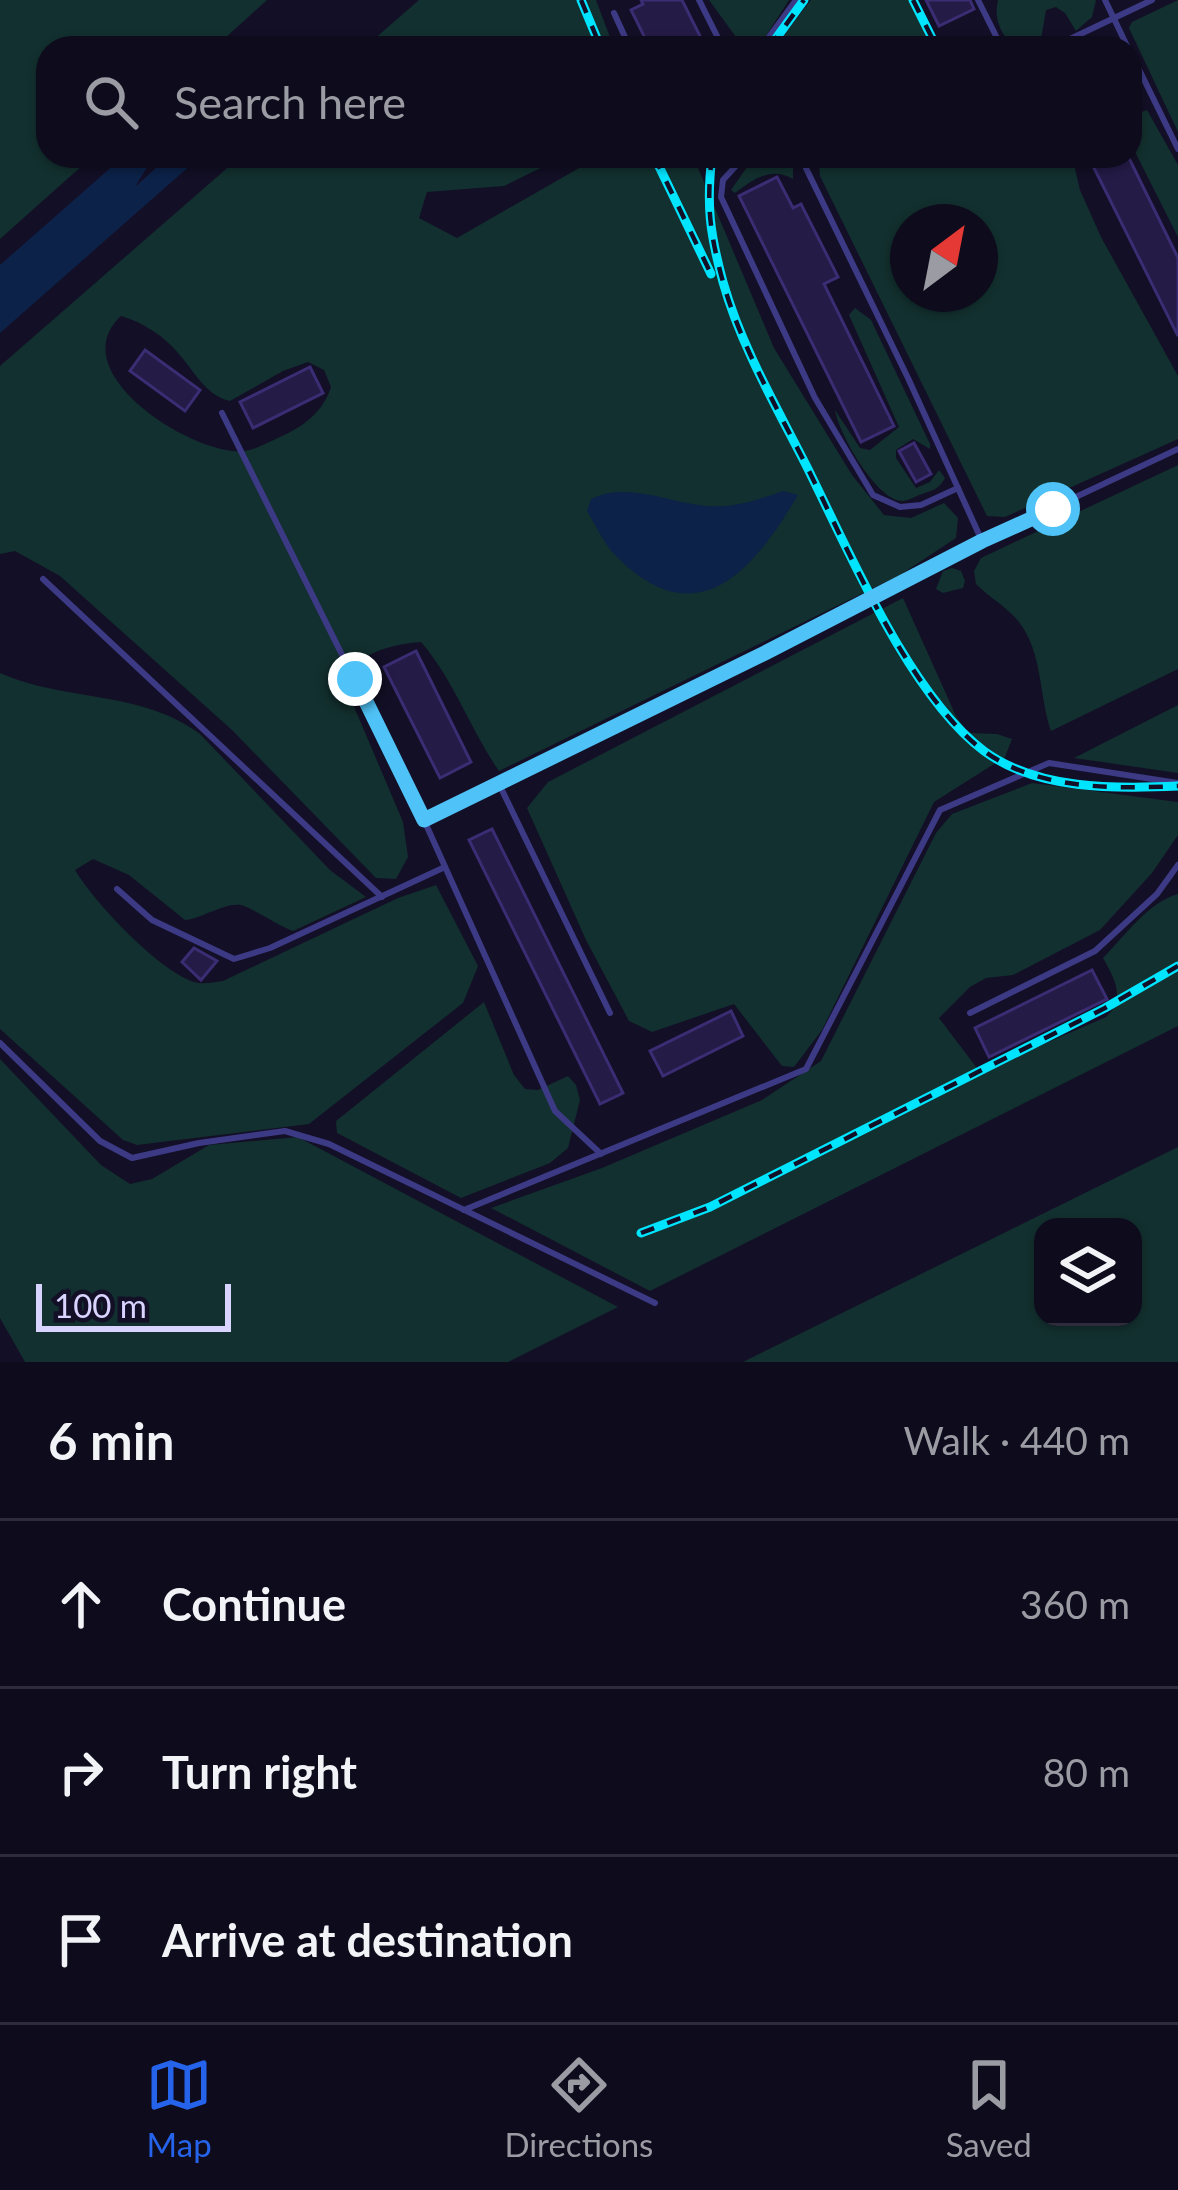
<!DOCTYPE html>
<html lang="en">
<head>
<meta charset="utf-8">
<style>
	:root { --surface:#0e0b1c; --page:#1c1929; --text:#f1f3f6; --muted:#9b9ba3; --line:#2e2b3b; --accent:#2563eb }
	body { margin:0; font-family:Lato,sans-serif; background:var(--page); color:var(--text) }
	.controls { position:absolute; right:36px; bottom:36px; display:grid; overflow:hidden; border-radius:24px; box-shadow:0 3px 9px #0004 }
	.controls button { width:108px; height:108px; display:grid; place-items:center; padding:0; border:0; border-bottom:3px solid var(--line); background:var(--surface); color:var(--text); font:60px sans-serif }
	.compass { position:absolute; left:890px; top:204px; width:108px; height:108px; border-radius:50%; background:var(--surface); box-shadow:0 3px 9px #0004; rotate:32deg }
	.scale { position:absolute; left:36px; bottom:30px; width:195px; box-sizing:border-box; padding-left:12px; border:6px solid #d9d4ff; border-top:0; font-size:33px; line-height:42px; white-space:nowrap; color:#d9d4ff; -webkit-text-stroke:9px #130f26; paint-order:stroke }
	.stop { position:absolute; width:36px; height:36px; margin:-27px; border:9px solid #4fc3f7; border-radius:50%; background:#fff }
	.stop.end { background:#4fc3f7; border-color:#fff; box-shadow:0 3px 12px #0008 }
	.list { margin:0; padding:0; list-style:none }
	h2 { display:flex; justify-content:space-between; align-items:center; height:156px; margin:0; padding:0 48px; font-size:51px }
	h2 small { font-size:39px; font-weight:400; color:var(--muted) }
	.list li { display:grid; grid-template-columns:78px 1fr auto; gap:36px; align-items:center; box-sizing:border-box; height:168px; padding:0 48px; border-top:3px solid var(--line) }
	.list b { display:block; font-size:45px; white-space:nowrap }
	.list em { font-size:39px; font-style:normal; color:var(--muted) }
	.icon { flex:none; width:66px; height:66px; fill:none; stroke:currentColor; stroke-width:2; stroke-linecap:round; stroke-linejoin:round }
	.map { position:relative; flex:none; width:1178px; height:1362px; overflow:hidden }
	.search { position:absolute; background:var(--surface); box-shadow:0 3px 9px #0004; left:36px; right:36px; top:36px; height:132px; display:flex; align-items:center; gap:30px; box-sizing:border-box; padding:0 42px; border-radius:36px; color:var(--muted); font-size:45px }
	.sheet { height:660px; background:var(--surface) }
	nav { display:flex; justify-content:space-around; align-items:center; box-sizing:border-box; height:168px; border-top:3px solid var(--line); background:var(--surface); font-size:33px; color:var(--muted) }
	nav a { display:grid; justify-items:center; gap:6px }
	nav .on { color:var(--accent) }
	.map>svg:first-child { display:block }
	.green { fill:#12302f; fill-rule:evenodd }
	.water { fill:#0c2248 }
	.building { fill:#241b47; stroke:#3b2d73; stroke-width:3 }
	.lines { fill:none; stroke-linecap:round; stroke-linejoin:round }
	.lane { stroke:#3d3a85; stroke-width:6 }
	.rail-casing { stroke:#00e5ff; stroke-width:9 }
	.rail { stroke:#130f26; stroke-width:4.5; stroke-dasharray:14; stroke-linecap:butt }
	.route { stroke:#4fc3f7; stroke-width:15 }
</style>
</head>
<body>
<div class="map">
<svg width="1178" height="1362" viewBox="0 0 1178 1362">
	<rect width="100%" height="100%" fill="#130f26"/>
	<g class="green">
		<polygon points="0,0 267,0 214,48 48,48 48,156 93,156 0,239"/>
		<polygon points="419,0 596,0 614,48 364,48"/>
		<polygon points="709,0 789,0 764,39 744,48"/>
		<path d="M 811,0 L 915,0 C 932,37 933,50 978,44 L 983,48 L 774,48 Z"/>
		<path d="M 998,0 L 1096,0 L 1092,17 L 1076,31 L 1065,13 L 1056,7 L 1046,10 L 1040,45 L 1010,43 C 999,30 994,17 998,0 Z"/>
		<polygon points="1178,0 1178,132 1129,28 1132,22"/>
		<polygon points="1147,110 1178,165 1178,237 1130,142 1130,116"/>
		<path d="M 241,156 L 565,156 L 504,186 L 427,192 L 419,218 L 457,238 L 600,156 L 693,156 L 774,348 L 852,475 L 884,515 L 911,518 L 944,503 L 958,518 L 956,538 L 900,575 L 499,771 C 470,729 454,680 421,642 C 390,645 365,651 344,676 L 344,683 L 403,822 L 408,857 L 396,879 L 376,878 L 232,730 L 60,576 L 15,551 L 0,554 L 0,366 ZM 121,316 C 143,322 165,337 179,354 C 195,372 205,395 230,401 L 283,371 L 308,362 L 324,370 L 331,387 C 323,412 303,427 280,437 C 269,442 257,449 245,451 C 194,457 60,372 121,316 Z"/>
		<path d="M 836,156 L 1072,156 L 1080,190 L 1101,237 L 1178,376 L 1178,439 L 1005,517 L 987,516 L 820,176 L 819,165 ZM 908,222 L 980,222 L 980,294 L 908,294 Z"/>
		<path d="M 772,158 L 793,165 L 793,179 C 770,166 753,180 735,193 L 731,190 L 747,167 Z"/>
		<path d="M 855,308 L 871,320 L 930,444 L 930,449 L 913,439 L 896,450 L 896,458 L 916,488 L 930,482 L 939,470 L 945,478 C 939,489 934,490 922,494 C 916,496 910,500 903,501 C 877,502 838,432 835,410 L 860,448 L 870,450 L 899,427 L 849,315 Z"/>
		<path d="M 1178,465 L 1178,669 L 1051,731 C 1039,697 1043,653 1019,622 C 1008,608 989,597 976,584 L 974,571 L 981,558 Z"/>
		<polygon points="952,568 961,571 965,581 963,588 943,593 936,589 943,571"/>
		<polygon points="903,598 956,716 968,733 997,734 1012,739 1005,757 934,802 822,1030 794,1067 782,1066 734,1004 652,1032 629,1021 586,940 527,808 548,782"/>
		<path d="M 0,673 C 66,702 141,690 200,734 L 330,870 L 366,897 L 293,931 C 277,925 252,908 241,905 C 225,902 203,918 185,920 L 129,875 L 93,859 L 75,870 C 94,902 158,970 194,982 C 204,985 213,982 223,981 L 398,898 L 436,885 L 478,966 L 463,1003 L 309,1124 L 137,1145 L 123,1140 L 0,1029 Z"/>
		<polygon points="1178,705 1178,773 1074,758"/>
		<path d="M 1032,783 L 1178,802 L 1178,835 L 1152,873 L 1100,930 L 1013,975 L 986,978 L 970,987 L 939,1018 L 980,1072 L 1106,1017 C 1126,999 1115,979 1103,958 C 1124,937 1148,902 1178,894 L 1178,1026 L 650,1291 L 491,1208 L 602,1168 L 762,1100 L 821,1061 L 936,833 L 952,814 Z"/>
		<polygon points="484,1002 514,1075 525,1089 538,1090 568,1076 576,1085 580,1100 568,1148 550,1163 461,1198 337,1133 336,1121"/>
		<polygon points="0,1059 101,1165 130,1184 152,1179 209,1145 298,1137 618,1307 508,1362 25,1362 0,1318"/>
		<path d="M 1178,1147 L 1178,1362 L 743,1362 ZM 1043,1227 L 1133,1227 L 1133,1317 L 1043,1317 Z"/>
	</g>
	<g class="water">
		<polygon points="124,156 154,156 135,187 169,156 201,156 0,333 0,265"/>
		<path d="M 783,491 L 798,495 C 755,568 699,638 618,558 C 605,546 596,526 587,511 L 591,499 C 627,481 670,503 707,506 C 734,508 757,500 783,491 Z"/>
	</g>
	<g class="building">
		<polygon points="641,0 682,0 706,48 650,48 631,10 643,4"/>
		<polygon points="926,0 970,0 974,9 939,26"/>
		<polygon points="1088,156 1128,156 1178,258 1178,336"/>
		<polygon points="777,177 793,208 801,204 838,277 824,284 894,426 861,442 739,196"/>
		<polygon points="145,350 200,390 185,411 130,371"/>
		<polygon points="310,367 323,393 253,428 240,402"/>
		<polygon points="914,443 931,474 916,482 899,451"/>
		<polygon points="416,651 471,762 440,778 384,667"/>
		<polygon points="492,829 623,1093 600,1104 469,840"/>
		<polygon points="194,948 217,961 201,980 182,962"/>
		<polygon points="1092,970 1107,999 989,1057 975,1028"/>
		<polygon points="731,1011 743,1036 663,1076 650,1051"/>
	</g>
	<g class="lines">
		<g class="lane">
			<polyline points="699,0 723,48"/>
			<polyline points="978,0 1002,48"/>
			<polyline points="1105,0 1128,48"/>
			<polyline points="614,13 630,48"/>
			<polyline points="761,48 796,0"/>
			<polyline points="1051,48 1152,0"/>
			<polyline points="1130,51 1178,149"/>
			<polyline points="723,156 735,163"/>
			<polyline points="745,156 723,180 721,197 815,398 873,495 900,507 921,505 958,488"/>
			<polyline points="794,156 803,162 908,378 982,541"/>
			<polyline points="222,413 424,820 555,1111 601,1154"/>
			<polyline points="43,579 382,897"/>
			<polyline points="499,784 610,1013"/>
			<polyline points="424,820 765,653 982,541 1178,449"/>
			<polyline points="117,889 152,920 234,959 270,948 445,867"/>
			<polyline points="970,1013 1095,951 1157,894 1178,865"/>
			<polyline points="0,1043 100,1141 132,1158 199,1143 285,1131 329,1144 655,1303"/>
			<polyline points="464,1210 806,1069 940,810 1049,763 1178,783"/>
		</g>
		<g class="rail-casing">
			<g id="rail">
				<polyline points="581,0 601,48"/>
				<polyline points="913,0 937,48"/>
				<polyline points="769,48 804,0"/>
				<polyline points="654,156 711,274"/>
				<path d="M 712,156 C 706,205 710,234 723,282 C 741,346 776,406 806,465 C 848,549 909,695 984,751 C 1037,790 1114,789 1178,786"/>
				<polyline points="641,1233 710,1207 1105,1008 1178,966"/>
			</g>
		</g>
		<use href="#rail" class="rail"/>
	</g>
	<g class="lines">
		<polyline class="route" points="355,679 424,820 765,653 982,541 1053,509"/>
	</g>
</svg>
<div class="controls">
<button><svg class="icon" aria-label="layers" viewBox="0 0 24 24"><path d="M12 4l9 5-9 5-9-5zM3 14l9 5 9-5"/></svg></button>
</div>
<svg class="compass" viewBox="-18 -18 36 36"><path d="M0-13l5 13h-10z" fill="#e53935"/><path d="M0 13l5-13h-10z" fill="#9b9ba3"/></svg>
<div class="scale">100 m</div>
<div class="stop" style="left:1053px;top:509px"></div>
<div class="stop end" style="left:355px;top:679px"></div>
<div class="search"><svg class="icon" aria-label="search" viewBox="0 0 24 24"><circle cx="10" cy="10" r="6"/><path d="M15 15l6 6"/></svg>Search here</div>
</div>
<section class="sheet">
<h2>6 min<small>Walk · 440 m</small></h2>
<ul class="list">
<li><svg class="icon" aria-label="ahead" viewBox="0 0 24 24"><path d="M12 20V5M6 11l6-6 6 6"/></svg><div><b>Continue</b></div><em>360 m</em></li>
<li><svg class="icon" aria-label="right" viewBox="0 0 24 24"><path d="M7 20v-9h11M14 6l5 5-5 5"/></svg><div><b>Turn right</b></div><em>80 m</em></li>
<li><svg class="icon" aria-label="arrive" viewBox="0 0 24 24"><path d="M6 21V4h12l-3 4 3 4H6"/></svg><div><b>Arrive at destination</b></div></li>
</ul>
</section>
<nav>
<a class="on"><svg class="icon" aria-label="map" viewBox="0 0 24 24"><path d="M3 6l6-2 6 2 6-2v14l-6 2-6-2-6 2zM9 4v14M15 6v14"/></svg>Map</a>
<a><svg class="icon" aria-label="directions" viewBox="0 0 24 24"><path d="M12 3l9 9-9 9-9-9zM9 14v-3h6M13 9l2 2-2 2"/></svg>Directions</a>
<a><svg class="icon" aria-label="saved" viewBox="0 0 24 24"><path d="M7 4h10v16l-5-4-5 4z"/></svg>Saved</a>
</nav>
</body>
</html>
